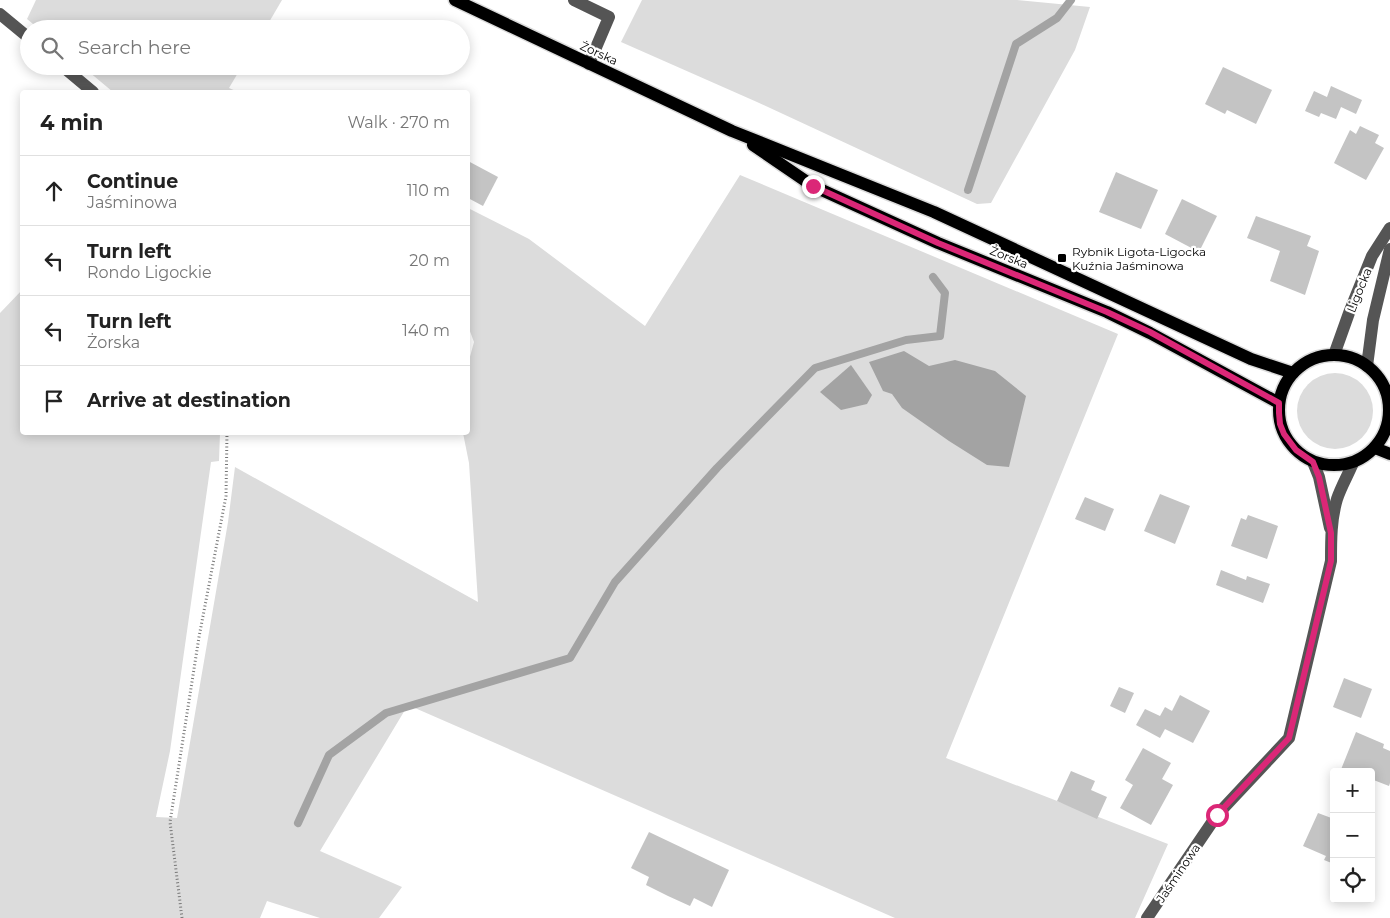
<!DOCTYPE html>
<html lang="en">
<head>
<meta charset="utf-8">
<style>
	:root { --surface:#fff; --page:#f6f6f6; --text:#222; --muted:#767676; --line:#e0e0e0 }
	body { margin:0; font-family:Montserrat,sans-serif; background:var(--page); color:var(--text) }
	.controls { position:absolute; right:15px; bottom:15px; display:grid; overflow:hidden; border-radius:5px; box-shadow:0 2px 12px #0003 }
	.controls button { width:45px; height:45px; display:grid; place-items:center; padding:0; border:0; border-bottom:1px solid var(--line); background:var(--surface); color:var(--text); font:25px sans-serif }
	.stop { position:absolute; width:15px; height:15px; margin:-11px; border:4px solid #db2777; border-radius:50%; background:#fff }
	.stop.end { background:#db2777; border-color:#fff; box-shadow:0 1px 5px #0008 }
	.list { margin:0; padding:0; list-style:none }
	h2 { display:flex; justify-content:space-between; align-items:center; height:65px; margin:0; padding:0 20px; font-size:21px }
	h2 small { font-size:16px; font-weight:400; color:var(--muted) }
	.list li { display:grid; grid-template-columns:32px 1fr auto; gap:15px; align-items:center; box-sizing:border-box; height:70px; padding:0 20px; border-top:1px solid var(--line) }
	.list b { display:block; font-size:19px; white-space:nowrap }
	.list p { margin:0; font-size:16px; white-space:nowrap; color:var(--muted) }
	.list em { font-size:16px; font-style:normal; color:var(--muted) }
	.icon { flex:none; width:28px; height:28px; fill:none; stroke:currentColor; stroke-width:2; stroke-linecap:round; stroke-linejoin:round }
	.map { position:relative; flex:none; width:1390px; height:918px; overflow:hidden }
	.search { position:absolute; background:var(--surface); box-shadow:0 2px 12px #0003; left:20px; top:20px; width:450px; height:55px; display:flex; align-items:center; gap:12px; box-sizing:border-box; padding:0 18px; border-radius:28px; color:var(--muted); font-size:19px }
	.panel { position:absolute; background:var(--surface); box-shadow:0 2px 12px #0003; left:20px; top:90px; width:450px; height:345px; border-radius:5px }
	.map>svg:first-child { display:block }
	.green { fill:#dcdcdc }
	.water { fill:#a3a3a3 }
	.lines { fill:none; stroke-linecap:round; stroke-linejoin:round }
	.stream { stroke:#a3a3a3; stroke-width:8 }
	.building { fill:#c4c4c4 }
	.major-casing { stroke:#dbdbdb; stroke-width:15 }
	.path { stroke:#777; stroke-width:3; stroke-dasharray:1 2.5; stroke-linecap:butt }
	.minor { stroke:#555; stroke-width:12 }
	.major { stroke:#000; stroke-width:12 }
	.route { stroke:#db2777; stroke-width:6 }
	.poi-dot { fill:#000; stroke:#fff; stroke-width:2 }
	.labels { text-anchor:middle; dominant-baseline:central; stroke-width:4.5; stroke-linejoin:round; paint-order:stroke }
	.street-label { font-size:12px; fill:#000; stroke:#fff }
	.poi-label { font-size:12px; fill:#000; stroke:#fff; text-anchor:start }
</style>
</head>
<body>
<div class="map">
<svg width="1390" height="918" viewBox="0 0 1390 918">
	<rect width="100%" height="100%" fill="#fff"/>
	<g class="green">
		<polygon points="36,0 282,0 265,29 39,29 27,19"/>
		<polygon points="642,0 1017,0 1090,7 1075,50 991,203 977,204 757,102 621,42"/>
		<polygon points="82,66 242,66 229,88 238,92 113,92"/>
		<polygon points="740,175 1118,334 946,758 1168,844 1135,918 895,918 408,705 320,851 402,887 379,918 320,918 267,901 260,918 0,918 0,313 22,290 22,432 220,433 219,461 211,462 170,751 156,817 177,818 228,522 235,467 478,602 469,463 463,433 468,432 468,364 474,342 468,326 468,208 529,239 645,326"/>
		<circle cx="1335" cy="411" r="38"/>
	</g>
	<g class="water">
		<polygon points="904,351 929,366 955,360 995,371 1026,396 1009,467 987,465 949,441 902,408 892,394 883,391 869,362"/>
		<polygon points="851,365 872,395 867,404 841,410 820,392"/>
	</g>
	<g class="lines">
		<g class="stream">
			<polyline points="968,190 1016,44 1057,18 1071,0"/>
			<polyline points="298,823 329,755 386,713 570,658 615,582 717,468 815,368 906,340 940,336 945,293 933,277"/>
		</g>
	</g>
	<g class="building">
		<polygon points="1223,67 1272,90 1256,124 1227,110 1225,114 1205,104"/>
		<polygon points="1331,86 1362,100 1356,114 1341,107 1336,119 1321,113 1319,117 1305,111 1314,91 1327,97"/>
		<polygon points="1360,126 1379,135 1375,143 1384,148 1366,180 1334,163 1350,130 1356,134"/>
		<polygon points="468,161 498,177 483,206 468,198"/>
		<polygon points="1116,172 1158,190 1141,229 1099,212"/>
		<polygon points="1182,199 1217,216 1199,252 1165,234"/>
		<polygon points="1256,216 1311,236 1307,246 1319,251 1305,295 1270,281 1280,251 1247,238"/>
		<polygon points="1160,494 1190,506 1175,544 1144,531"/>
		<polygon points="1085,497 1114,509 1105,531 1075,519"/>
		<polygon points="1248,515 1278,526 1267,559 1231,546 1241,518 1246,520"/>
		<polygon points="1221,570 1246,580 1247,576 1270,584 1263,603 1216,585"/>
		<polygon points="1344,678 1372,689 1361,718 1333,707"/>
		<polygon points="1119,687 1134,693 1125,713 1110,706"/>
		<polygon points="1180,695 1210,711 1193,743 1165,729 1160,738 1136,725 1145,709 1160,716 1165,707 1172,711"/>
		<polygon points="1356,732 1384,744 1383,748 1390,751 1390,783 1389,786 1371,779 1371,772 1340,772"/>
		<polygon points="1143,748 1171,763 1162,779 1173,785 1151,825 1120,808 1133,785 1125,780"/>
		<polygon points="1071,771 1095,781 1091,790 1107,797 1097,819 1057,801"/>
		<polygon points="1318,813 1334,819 1334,864 1324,860 1326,856 1303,846"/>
		<polygon points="649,832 729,870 712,907 694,898 690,906 668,896 646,885 649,877 631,868"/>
	</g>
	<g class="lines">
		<g class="major-casing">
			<g id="major">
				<polyline points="455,0 732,131 934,212 1251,359 1293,373"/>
				<polyline points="753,145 813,186 938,243 1107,312 1150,333 1279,403"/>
				<circle cx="1334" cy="410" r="55"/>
				<polyline points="1375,448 1390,454"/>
			</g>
		</g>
		<polyline class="path" points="182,918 170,822 199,637 226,496 227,432"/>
		<g class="minor">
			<polyline points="574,0 609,17 589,64"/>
			<polyline points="0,14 29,38"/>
			<polyline points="62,66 93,92"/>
			<polyline points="1334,355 1349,313 1372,256 1390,228"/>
			<polyline points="1367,366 1373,320 1390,249"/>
			<polyline points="1313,462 1319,477 1330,528"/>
			<path d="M 1147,918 L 1217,815 L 1289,738 L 1331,561 C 1331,540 1331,519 1337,499 C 1341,487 1348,475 1353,463"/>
		</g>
		<use href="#major" class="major"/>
	</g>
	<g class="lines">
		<polyline class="route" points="813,186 938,243 1107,312 1150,332 1279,403 1279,413 1280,424 1284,434 1296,450 1313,462 1319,477 1331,533 1331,561 1289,738 1217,815"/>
	</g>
	<rect class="poi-dot" x="1057" y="253" width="10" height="10" rx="2.5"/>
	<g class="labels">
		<g class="street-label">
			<text transform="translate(599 53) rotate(25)">Żorska</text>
			<text transform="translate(1009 257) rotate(22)">Żorska</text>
			<text transform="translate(1359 290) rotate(-68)">Ligocka</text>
			<text transform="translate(1178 873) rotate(-56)">Jaśminowa</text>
		</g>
		<g class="poi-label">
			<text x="1072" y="251">Rybnik Ligota-Ligocka<tspan x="1072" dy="14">Kuźnia Jaśminowa</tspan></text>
		</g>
	</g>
</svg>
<div class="controls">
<button>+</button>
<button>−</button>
<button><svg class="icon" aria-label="locate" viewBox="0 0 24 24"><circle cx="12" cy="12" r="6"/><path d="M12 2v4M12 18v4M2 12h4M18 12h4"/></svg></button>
</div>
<div class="stop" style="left:1217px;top:815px"></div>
<div class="stop end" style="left:813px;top:186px"></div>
<div class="search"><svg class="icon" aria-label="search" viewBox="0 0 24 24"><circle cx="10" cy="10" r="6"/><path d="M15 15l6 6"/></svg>Search here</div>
<section class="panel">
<h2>4 min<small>Walk · 270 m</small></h2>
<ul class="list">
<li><svg class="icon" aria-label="ahead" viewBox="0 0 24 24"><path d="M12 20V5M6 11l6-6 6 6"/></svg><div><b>Continue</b><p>Jaśminowa</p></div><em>110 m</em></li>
<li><svg class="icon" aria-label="left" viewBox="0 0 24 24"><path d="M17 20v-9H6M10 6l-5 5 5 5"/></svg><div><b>Turn left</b><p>Rondo Ligockie</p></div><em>20 m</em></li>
<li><svg class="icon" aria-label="left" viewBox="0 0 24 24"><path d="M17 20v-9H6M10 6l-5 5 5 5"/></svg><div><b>Turn left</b><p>Żorska</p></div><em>140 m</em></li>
<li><svg class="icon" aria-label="arrive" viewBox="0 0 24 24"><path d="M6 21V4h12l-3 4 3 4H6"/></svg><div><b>Arrive at destination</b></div></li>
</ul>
</section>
</div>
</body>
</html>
